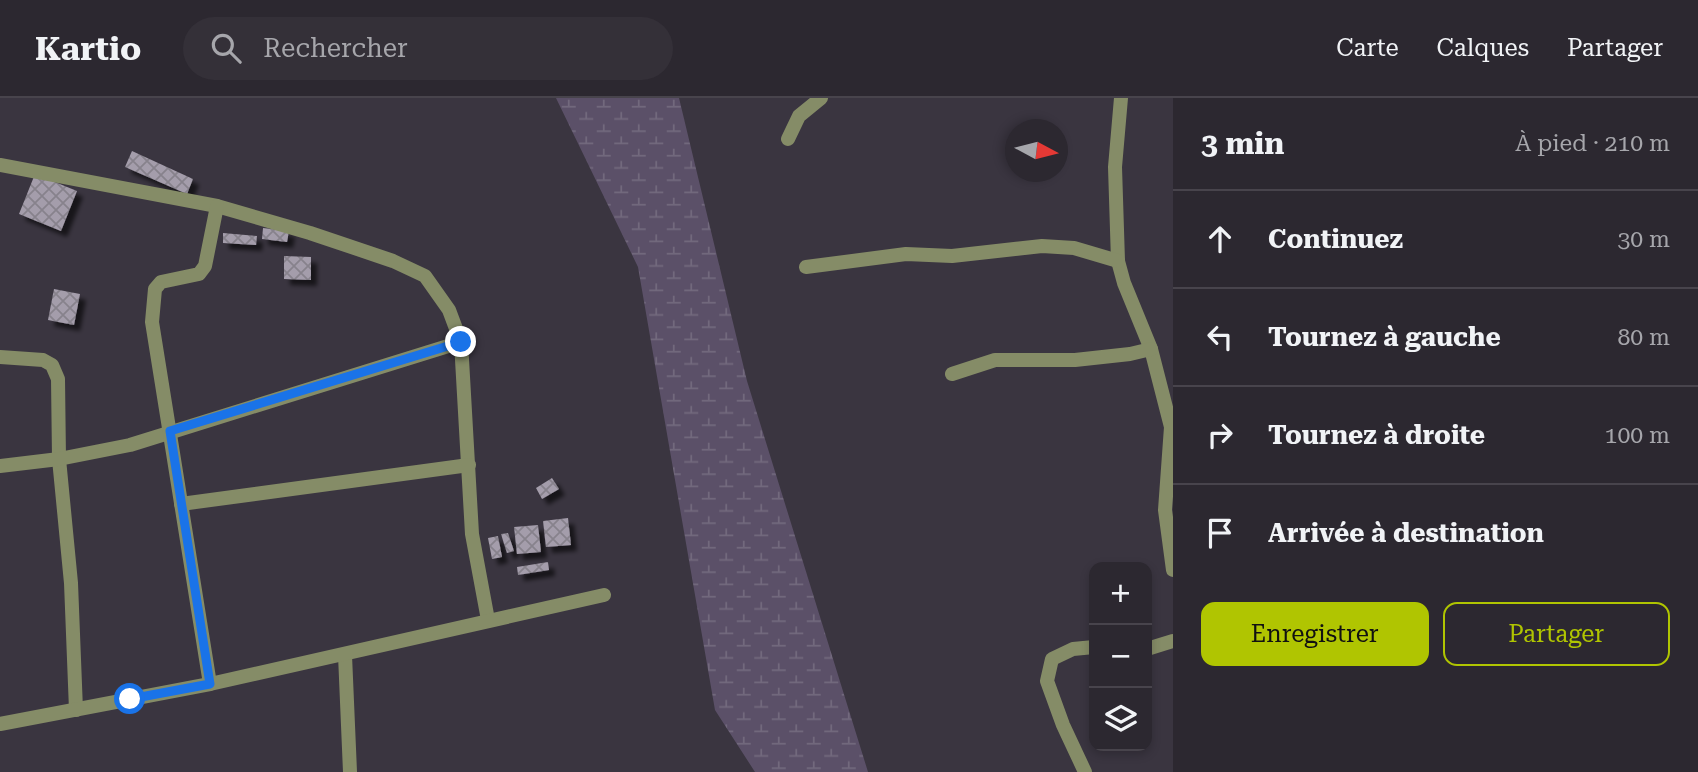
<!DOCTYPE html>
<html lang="fr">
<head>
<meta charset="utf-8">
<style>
	:root { --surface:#2c2830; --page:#343038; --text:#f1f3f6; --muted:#a6a6ab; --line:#48444c; --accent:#b0c501 }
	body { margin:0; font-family:"Roboto Serif",serif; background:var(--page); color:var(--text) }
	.controls { position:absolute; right:21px; bottom:21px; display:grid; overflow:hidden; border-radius:14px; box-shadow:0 4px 10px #0003 }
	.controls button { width:63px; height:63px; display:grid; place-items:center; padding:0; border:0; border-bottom:2px solid var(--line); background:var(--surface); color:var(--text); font:35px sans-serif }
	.compass { position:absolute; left:1005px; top:21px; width:63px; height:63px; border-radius:50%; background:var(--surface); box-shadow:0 4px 10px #0003; rotate:97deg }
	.stop { position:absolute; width:21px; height:21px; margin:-16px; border:5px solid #1a73e8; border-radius:50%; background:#fff }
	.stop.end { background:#1a73e8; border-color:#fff; box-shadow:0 2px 7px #0008 }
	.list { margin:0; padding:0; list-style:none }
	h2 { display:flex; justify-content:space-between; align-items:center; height:91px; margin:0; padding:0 28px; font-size:30px }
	h2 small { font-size:23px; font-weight:400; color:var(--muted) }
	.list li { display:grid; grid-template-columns:46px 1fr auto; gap:21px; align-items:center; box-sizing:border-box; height:98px; padding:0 28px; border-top:2px solid var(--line) }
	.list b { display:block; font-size:26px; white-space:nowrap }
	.list em { font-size:23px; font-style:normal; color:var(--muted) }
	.actions { display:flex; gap:14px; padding:21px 28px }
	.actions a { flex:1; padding:16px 0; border:2px solid var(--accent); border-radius:14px; text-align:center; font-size:24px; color:var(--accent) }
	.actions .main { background:var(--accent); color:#111 }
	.icon { flex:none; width:38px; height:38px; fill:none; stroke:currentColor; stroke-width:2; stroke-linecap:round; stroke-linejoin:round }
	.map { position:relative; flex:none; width:1173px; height:674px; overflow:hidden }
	header { display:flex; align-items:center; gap:42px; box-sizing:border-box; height:98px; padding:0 35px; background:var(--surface); border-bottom:2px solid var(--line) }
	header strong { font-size:33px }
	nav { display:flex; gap:38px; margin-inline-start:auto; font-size:24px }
	.search { width:490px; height:63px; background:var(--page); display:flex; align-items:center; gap:18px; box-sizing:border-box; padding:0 24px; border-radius:38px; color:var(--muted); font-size:26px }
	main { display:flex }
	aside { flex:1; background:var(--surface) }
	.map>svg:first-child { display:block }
	.wetland { fill:url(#wetland-marsh) }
	.building { fill:url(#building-cross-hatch); filter:url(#shadow) }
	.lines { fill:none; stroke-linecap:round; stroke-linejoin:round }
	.minor { stroke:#858c67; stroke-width:14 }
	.route { stroke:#1a73e8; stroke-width:9 }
</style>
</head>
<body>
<header>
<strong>Kartio</strong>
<div class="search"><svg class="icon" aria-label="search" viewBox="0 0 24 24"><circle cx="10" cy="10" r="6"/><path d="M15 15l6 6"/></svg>Rechercher</div>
<nav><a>Carte</a><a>Calques</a><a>Partager</a></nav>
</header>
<main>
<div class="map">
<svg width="1173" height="674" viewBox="0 0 1173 674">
	<defs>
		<pattern id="wetland-marsh" width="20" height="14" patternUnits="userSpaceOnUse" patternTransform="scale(1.75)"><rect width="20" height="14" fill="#5b5068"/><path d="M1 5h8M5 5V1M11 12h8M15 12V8" fill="none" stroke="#72697d"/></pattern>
		<pattern id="building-cross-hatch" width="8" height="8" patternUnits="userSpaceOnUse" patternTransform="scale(1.75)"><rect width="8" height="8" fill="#a49dab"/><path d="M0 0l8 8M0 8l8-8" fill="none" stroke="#87828c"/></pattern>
		<filter id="shadow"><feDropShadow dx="6" dy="6" stdDeviation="2" flood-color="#0009"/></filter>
	</defs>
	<rect width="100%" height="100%" fill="#3a3540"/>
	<polygon class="wetland" points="556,0 679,0 747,283 868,674 755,674 715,612 638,169"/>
	<g class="building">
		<polygon points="132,53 193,81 187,96 125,69"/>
		<polygon points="35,76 77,93 61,133 19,116"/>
		<polygon points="263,130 289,133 287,144 262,141"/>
		<polygon points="223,135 257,138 256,147 223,145"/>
		<polygon points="284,158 311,159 311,182 284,181"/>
		<polygon points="54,191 80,196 74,227 48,222"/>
		<polygon points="552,380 559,391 542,401 536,390"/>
		<polygon points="568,420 571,447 546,449 543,423"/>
		<polygon points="538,427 541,454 517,456 514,429"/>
		<polygon points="508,435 514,453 507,455 501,436"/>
		<polygon points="498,438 502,459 492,461 488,440"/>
		<polygon points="548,464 549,472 518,477 517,469"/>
	</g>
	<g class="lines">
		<g class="minor">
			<polyline points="1121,0 1115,69 1118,163 1124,185 1151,251 1171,329 1165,412 1173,472"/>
			<polyline points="788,41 799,18 821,0"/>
			<polyline points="0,67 217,108 310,135 393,163 425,178 449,212 461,244 472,436 488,522"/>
			<polyline points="806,169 906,156 952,158 1042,148 1074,150 1118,163"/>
			<polyline points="0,259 43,262 52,267 58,281 59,361 71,485 76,612"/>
			<polyline points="952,276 995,262 1075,262 1130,256 1151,251"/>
			<polyline points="0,368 59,361 130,347 461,244"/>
			<polyline points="181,406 469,367"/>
			<polyline points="1147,551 1173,543"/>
			<polyline points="345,557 350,674"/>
			<polyline points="210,586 152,224 155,191 161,184 199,176 205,168 217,108"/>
			<polyline points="0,626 210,586 604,497"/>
			<polyline points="1085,674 1063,627 1047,583 1052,561 1073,551 1094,549"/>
		</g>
	</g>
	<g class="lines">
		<polyline class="route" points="130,601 210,586 170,333 461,244"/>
	</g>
</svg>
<div class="controls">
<button>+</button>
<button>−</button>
<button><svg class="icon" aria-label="layers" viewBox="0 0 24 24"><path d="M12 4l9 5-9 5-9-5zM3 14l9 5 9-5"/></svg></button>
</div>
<svg class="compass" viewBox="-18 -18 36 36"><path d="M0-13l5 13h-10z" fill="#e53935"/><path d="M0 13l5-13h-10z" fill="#a6a6ab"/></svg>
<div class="stop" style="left:130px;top:601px"></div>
<div class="stop end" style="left:461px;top:244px"></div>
</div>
<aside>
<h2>3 min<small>À pied · 210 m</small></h2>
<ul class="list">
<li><svg class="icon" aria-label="ahead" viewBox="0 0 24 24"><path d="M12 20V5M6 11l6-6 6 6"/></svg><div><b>Continuez</b></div><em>30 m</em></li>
<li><svg class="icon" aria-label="left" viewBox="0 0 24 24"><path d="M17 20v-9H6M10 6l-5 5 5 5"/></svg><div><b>Tournez à gauche</b></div><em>80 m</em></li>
<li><svg class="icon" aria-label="right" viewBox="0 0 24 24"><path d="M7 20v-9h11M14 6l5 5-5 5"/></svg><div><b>Tournez à droite</b></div><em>100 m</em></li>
<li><svg class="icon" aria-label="arrive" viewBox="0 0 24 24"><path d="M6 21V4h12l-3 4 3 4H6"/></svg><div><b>Arrivée à destination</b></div></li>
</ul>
<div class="actions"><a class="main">Enregistrer</a><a>Partager</a></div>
</aside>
</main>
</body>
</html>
